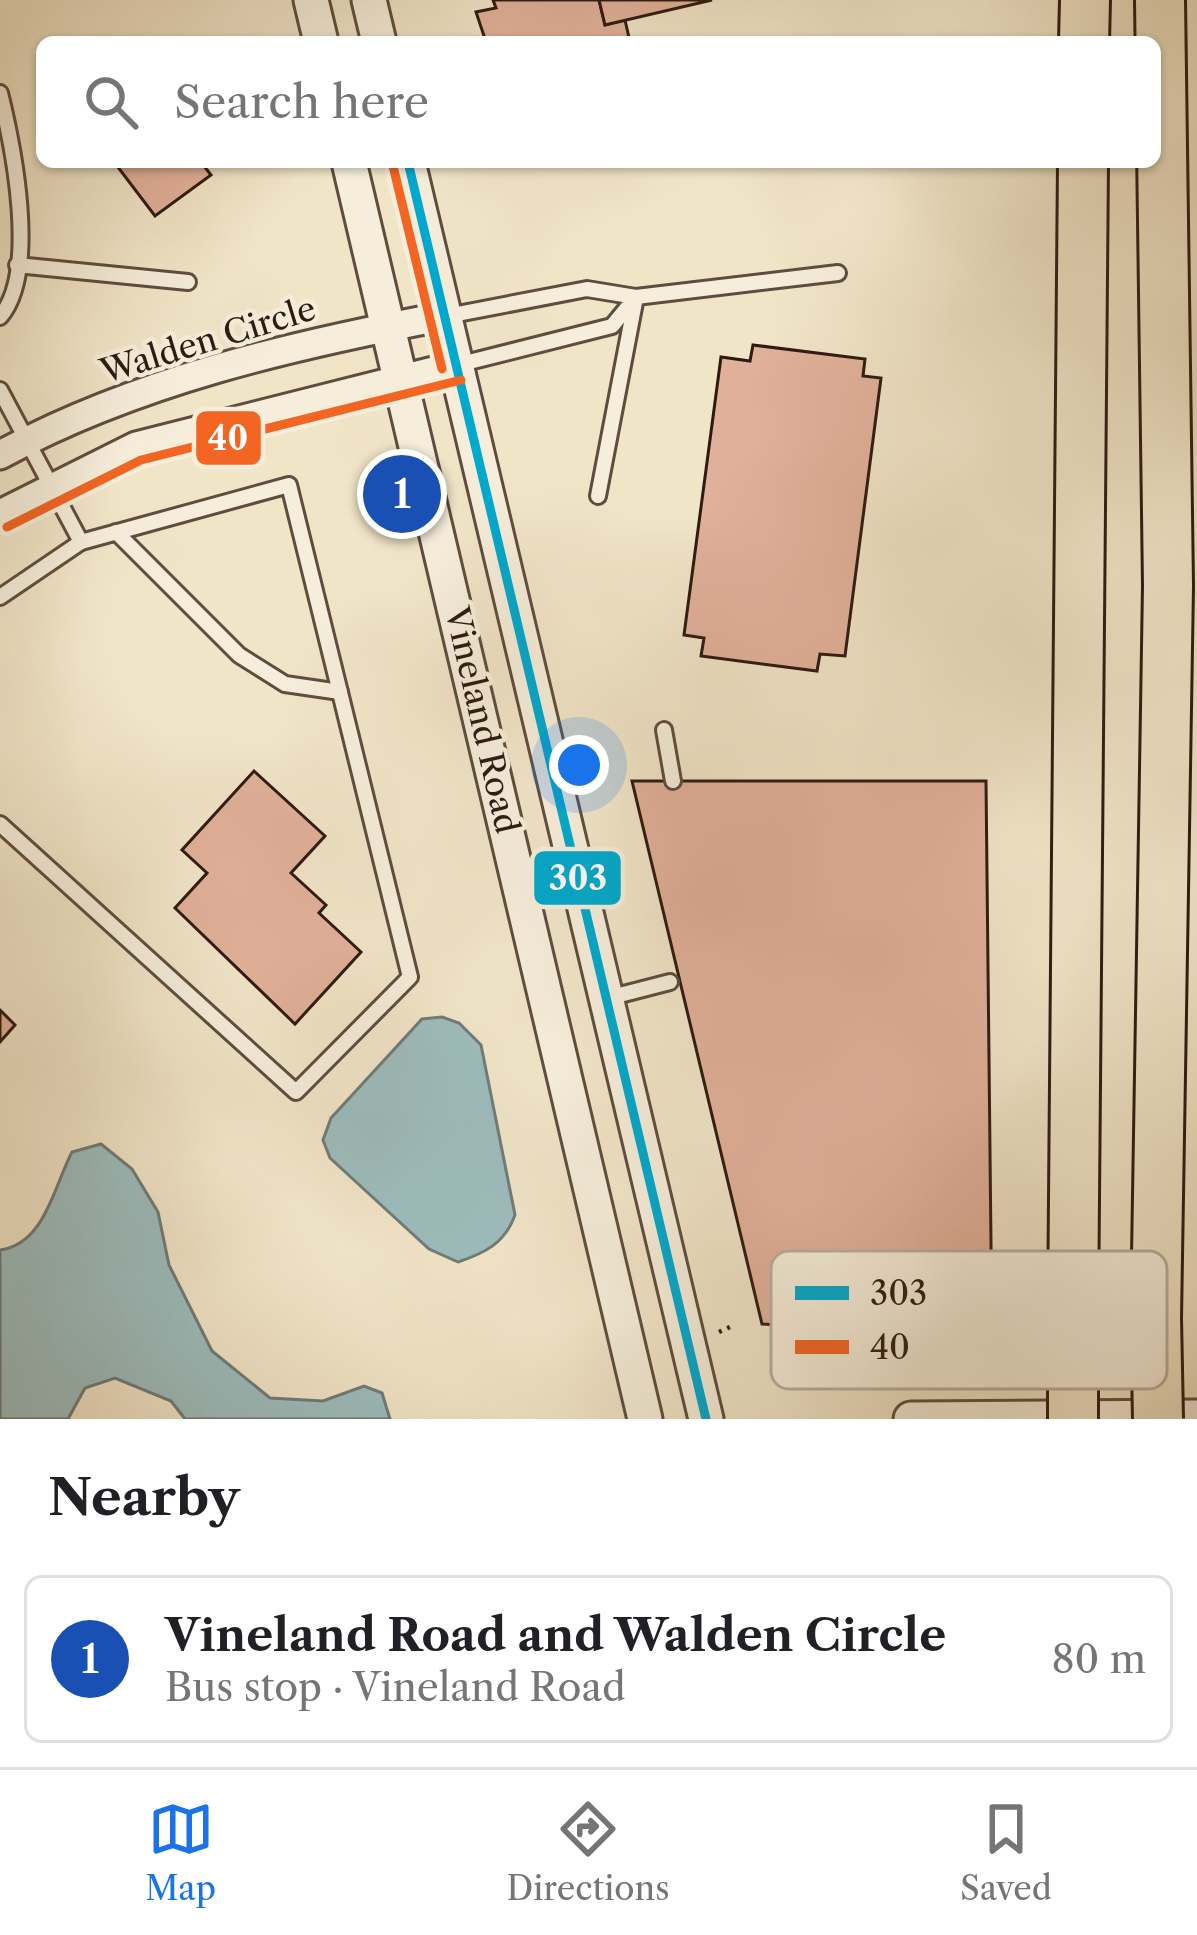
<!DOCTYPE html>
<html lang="en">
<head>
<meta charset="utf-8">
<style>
	:root { --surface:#fff; --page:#f2f2f2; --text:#202124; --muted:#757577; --line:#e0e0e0; --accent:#1a73e8 }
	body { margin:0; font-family:"Libre Caslon Text",serif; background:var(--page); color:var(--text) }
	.you { position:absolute; left:579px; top:765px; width:42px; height:42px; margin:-30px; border:9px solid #fff; border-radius:50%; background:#1a73e8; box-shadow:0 0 0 18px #1a73e833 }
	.badge { display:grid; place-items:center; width:78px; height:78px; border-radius:50%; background:var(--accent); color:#fff; font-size:39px; font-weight:700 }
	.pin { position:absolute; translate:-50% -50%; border:6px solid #fff; box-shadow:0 3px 12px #0006 }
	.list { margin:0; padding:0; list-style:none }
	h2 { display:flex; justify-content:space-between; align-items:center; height:156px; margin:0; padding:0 48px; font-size:51px }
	h2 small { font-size:39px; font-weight:400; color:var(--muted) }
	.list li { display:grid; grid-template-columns:78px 1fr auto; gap:36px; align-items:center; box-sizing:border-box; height:168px; margin:0 24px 24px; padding:0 24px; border:3px solid var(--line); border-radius:18px }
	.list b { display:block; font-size:45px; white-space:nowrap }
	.list p { margin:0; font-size:39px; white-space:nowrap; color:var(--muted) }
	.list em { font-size:39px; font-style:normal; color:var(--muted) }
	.icon { flex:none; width:66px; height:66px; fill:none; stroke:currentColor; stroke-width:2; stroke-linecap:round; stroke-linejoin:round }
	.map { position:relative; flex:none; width:1197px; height:1419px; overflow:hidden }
	.search { position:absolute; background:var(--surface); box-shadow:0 3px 9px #0004; left:36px; right:36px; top:36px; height:132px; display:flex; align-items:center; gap:30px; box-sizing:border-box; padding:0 42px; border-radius:18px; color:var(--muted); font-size:45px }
	.sheet { height:348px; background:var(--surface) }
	nav { display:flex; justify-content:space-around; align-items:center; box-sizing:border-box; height:168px; border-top:3px solid var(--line); background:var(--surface); font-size:33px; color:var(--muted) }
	nav a { display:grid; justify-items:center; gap:6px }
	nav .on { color:var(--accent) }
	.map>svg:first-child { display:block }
	.water { fill:#9dbdbe; stroke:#707c79; stroke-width:3 }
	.building { fill:#e1b09a; stroke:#2d1a11; stroke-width:3 }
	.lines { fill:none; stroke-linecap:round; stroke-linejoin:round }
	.service-casing { stroke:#5e4d3f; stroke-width:20 }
	.minor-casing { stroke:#5e4d3f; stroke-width:33 }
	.tertiary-casing { stroke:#5e4d3f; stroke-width:39 }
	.motorway-casing { stroke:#2d1a11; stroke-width:54 }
	.path { stroke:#2d1a11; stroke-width:4.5; stroke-dasharray:3 6; stroke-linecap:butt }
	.service { stroke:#f6eedb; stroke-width:14 }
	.minor { stroke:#f6eedb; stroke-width:27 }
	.tertiary { stroke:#f6eedb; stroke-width:33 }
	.motorway { stroke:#f1e5c8; stroke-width:48 }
	.motorway-bridge-casing { stroke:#2d1a11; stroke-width:54; stroke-linecap:butt }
	.motorway-bridge { stroke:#f1e5c8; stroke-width:48 }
	.bus-1-casing { stroke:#f6eedb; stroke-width:18 }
	.bus-2-casing { stroke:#f6eedb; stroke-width:18 }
	.bus-1 { stroke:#00a9ce; stroke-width:9 }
	.bus-2 { stroke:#f26522; stroke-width:9 }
	.labels { text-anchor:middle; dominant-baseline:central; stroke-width:9; stroke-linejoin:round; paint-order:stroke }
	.street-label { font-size:33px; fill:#2d1a11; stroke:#f6eedb }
	.key { fill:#f6eedb; stroke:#baae9e; stroke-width:3 }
	.key-label { font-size:33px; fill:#2d1a11 }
	.line-badge { stroke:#f6eedb; stroke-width:4.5 }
	.badge-label { font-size:33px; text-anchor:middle; font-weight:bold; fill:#fff }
</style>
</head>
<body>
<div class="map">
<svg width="1197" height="1419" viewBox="0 0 1197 1419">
	<rect width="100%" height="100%" fill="#f1e5c8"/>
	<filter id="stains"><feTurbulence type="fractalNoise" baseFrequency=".00167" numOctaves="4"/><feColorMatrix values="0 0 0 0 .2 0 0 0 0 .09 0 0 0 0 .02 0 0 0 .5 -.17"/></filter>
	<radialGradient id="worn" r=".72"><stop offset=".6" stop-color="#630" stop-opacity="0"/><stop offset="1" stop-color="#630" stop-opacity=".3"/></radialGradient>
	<g class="water">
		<path d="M 442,1017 L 459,1023 L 481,1045 L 515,1215 C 505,1243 485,1253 458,1262 L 429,1249 L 330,1158 L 323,1140 L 331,1118 L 422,1019 Z"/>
		<path d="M 101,1144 L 132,1169 L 158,1212 L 169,1265 L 212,1351 L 270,1398 L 323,1401 L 364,1386 L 382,1393 L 390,1419 L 185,1419 L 171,1401 L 115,1378 L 85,1388 L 68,1419 L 0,1419 L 0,1250 C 45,1244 54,1186 72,1152 Z"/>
	</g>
	<g class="building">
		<polygon points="493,0 599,0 605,25 625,20 630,42 486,42 476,12 496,8"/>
		<polygon points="599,0 712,0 605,25"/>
		<polygon points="114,162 201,162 211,175 155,216"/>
		<polygon points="753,345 865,359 863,376 881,378 845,656 820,654 817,671 701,656 704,638 684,635 721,357 750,361"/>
		<polygon points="254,771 325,836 291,873 326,905 319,913 361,952 295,1024 175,908 207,873 182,850"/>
		<polygon points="632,781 986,781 992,1337 762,1324"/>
		<polygon points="0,1010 15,1025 0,1042"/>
	</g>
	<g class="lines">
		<g class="service-casing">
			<g id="service">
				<path d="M 0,93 C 13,146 39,272 0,317"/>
				<polyline points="17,265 188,282"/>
				<polyline points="447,316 587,289 636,297 612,326 457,365"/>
				<polyline points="0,390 81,542"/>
				<polyline points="598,496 636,297 838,273"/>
				<polyline points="116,532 239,655 285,684 340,692"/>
				<polyline points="0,597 81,542 289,485 410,977 296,1092 0,824"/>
				<polyline points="664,730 673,781"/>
				<polyline points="608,998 670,982"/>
			</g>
		</g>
		<g class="minor-casing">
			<g id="minor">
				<path d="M 0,455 C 136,381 293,345 445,316"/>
				<polyline points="0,514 136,446 457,365"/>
			</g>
		</g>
		<g class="tertiary-casing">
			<g id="tertiary">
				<polyline points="311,0 321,42"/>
				<polyline points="369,0 379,42"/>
				<polyline points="349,162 645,1419"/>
				<polyline points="408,162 706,1419"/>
				<polyline points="911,1419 1197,1417"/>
			</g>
		</g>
		<g class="motorway-casing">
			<g id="motorway">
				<polyline points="1084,42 1085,0"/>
				<polyline points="1073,1314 1083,162"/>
				<polyline points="1156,1318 1168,586 1160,0"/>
			</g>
		</g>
		<polyline class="path" points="719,1332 732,1326"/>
		<use href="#service" class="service"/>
		<use href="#minor" class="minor"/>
		<use href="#tertiary" class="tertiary"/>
		<use href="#motorway" class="motorway"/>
		<g class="motorway-bridge-casing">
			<g id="motorway-bridge">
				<polyline points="1156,1318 1158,1419"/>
				<polyline points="1073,1419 1073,1314"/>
			</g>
		</g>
		<use href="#motorway-bridge" class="motorway-bridge"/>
		<g class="bus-1-casing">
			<polyline id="bus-1" points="408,162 706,1419"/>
		</g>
		<g class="bus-2-casing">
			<g id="bus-2">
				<polyline points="393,166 442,369"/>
				<polyline points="7,527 141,460 461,380"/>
			</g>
		</g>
		<use href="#bus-1" class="bus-1"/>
		<use href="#bus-2" class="bus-2"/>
	</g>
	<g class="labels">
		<g class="street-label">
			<text transform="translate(208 340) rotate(-17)">Walden Circle</text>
			<text transform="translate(482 720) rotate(77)">Vineland Road</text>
		</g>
	</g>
	<rect x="771" y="1251" width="396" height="138" rx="18" class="key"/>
	<rect x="795" y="1286" width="54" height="14" fill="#00a9ce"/>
	<rect x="795" y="1340" width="54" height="14" fill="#f26522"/>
	<g class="key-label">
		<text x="870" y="1305">303</text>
		<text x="870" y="1359">40</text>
	</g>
	<g class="line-badge">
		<rect x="194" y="409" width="69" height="58" rx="12" fill="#f26522"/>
		<rect x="532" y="849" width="91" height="58" rx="12" fill="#00a9ce"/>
	</g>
	<g class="badge-label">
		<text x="228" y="450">40</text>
		<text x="578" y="890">303</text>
	</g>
	<rect width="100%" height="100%" filter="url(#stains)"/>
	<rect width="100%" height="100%" fill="url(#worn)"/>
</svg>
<div class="you"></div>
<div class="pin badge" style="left:402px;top:494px;background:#1a4fb4">1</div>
<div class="search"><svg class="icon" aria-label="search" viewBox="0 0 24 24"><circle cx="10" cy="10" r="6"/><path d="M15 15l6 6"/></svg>Search here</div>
</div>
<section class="sheet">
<h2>Nearby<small></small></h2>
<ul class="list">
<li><span class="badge" style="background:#1a4fb4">1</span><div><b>Vineland Road and Walden Circle</b><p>Bus stop · Vineland Road</p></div><em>80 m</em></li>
</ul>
</section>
<nav>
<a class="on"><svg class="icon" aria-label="map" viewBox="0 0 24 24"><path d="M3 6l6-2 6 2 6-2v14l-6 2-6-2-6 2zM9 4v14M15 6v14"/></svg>Map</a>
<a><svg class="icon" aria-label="directions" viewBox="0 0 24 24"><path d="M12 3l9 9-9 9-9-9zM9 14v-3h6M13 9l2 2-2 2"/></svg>Directions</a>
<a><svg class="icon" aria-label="saved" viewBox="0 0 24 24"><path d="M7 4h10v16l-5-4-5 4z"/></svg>Saved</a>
</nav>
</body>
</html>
